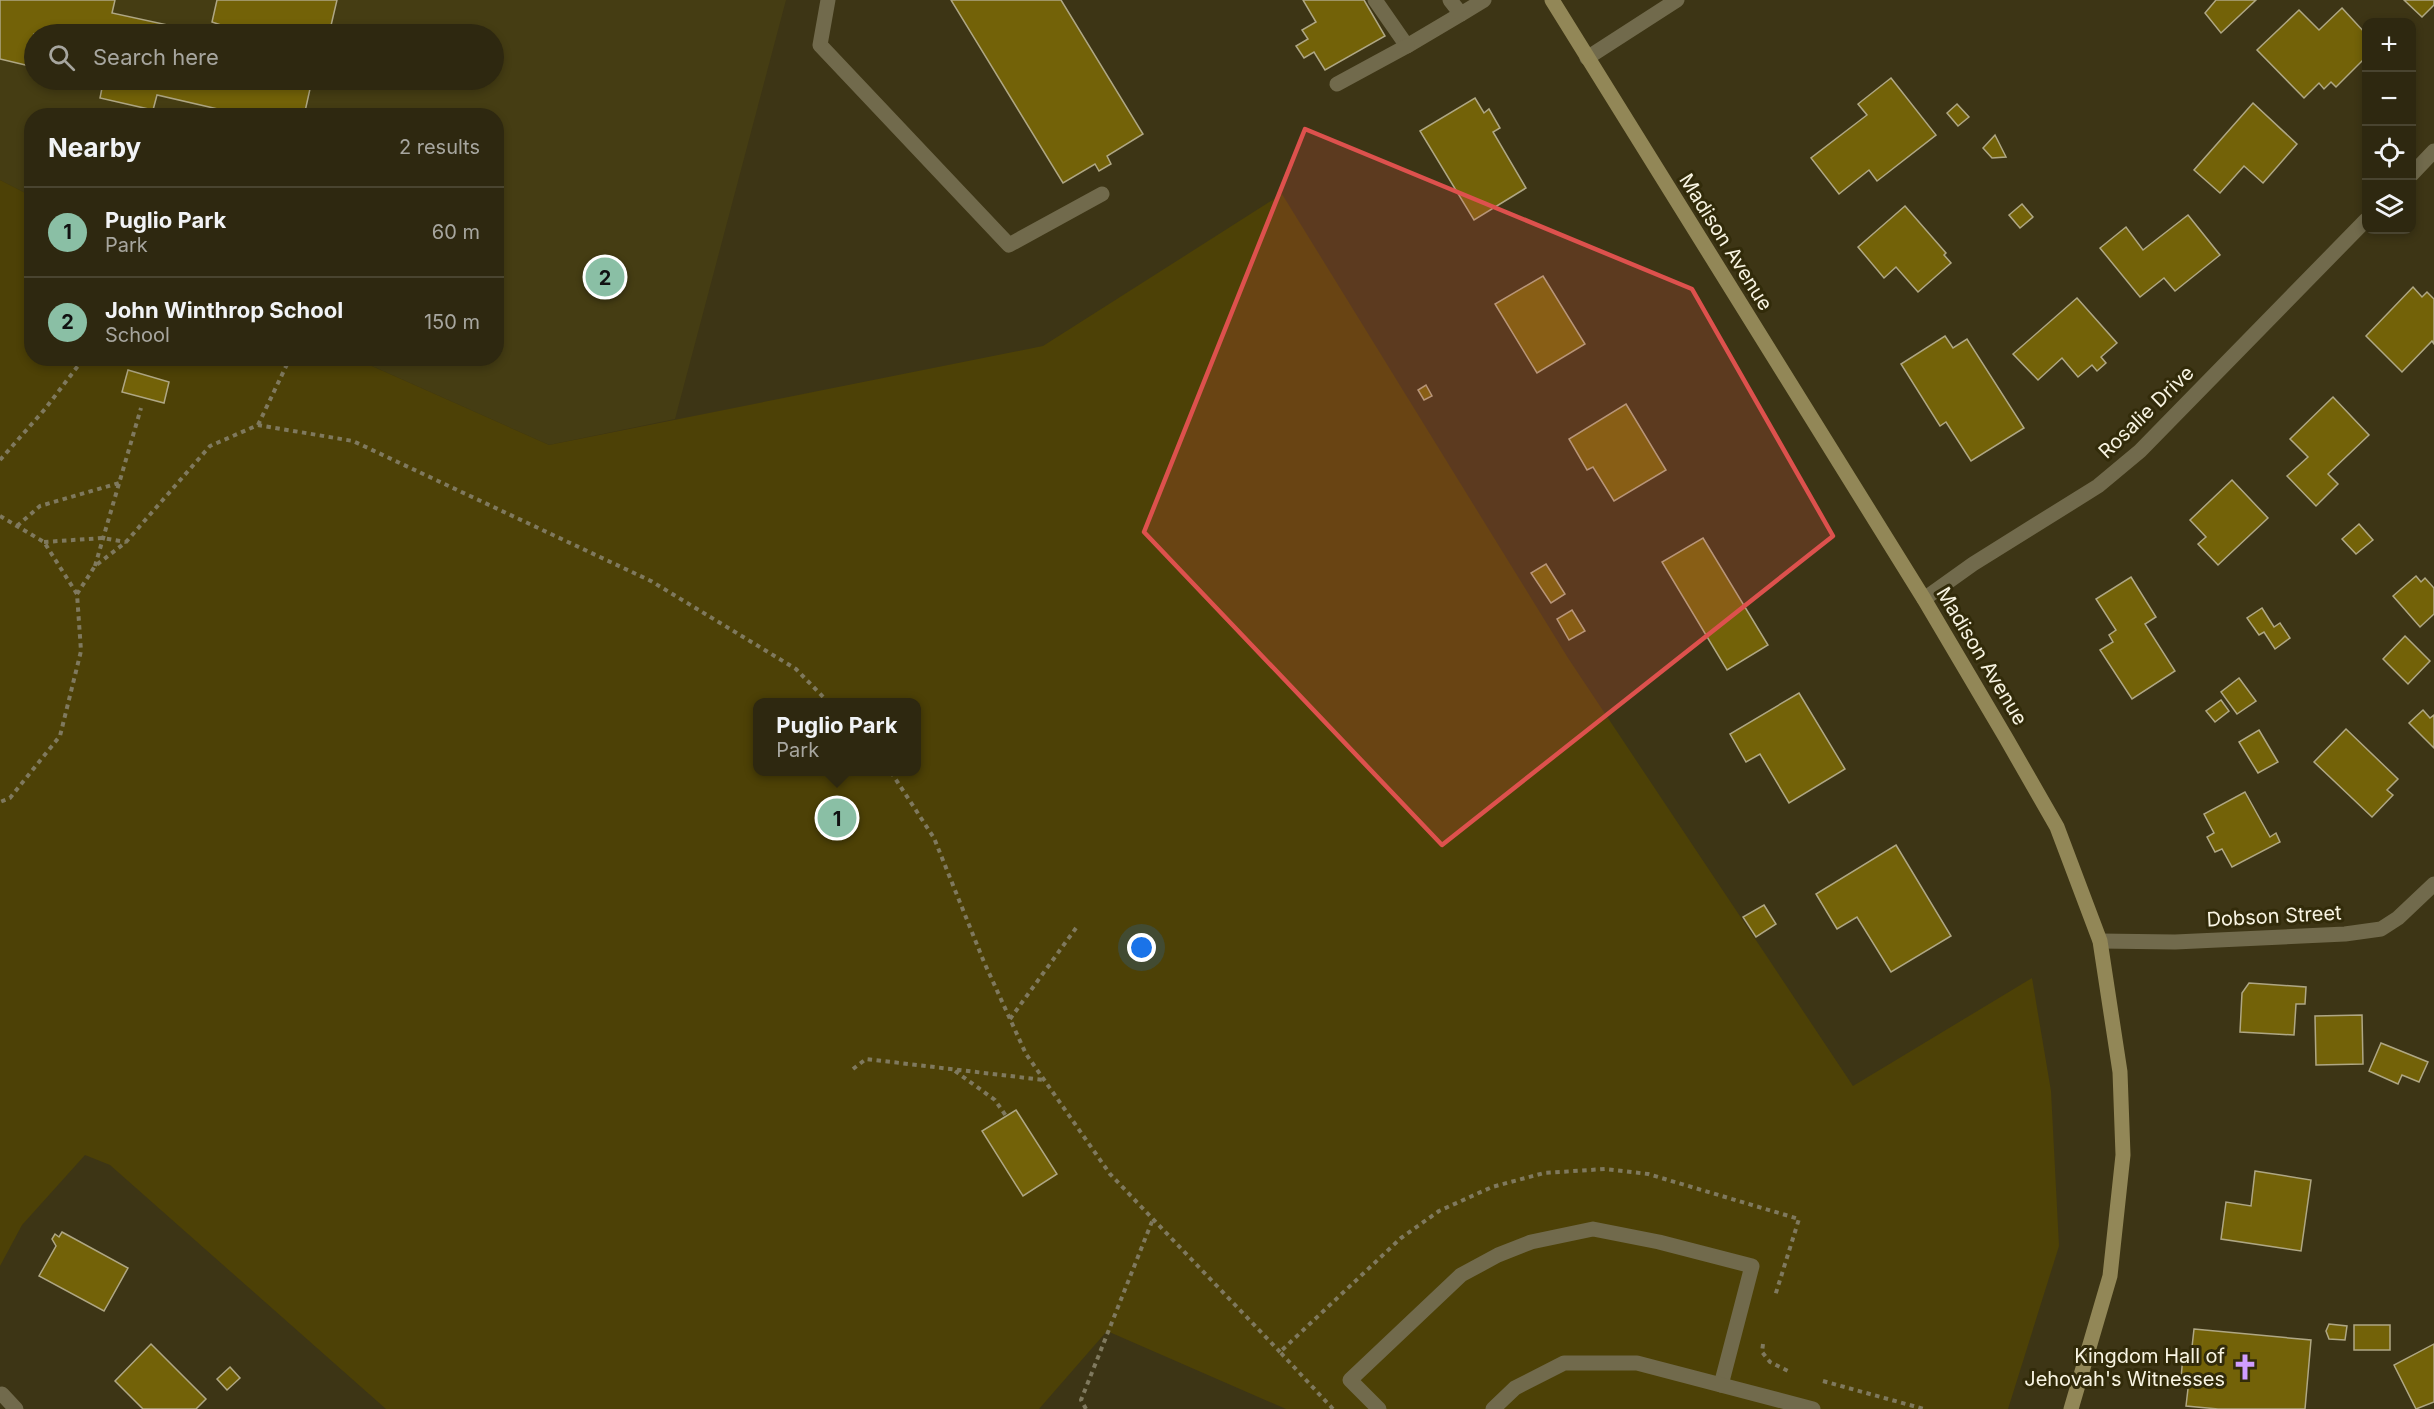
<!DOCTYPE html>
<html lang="en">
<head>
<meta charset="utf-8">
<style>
	:root { --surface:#2e2810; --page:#3a341e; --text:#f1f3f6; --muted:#a7a69f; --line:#494430; --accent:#8abfa5 }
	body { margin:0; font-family:Inter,sans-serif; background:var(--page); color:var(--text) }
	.controls { position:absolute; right:18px; top:18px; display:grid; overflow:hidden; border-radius:12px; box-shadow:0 3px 9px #0003 }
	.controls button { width:54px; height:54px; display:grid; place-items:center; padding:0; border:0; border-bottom:2px solid var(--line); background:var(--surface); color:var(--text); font:30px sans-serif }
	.you { position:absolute; left:1142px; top:948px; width:21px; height:21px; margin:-15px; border:4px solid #fff; border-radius:50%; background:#1a73e8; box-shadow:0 0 0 9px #1a73e833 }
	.badge { display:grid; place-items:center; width:39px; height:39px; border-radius:50%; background:var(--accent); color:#111; font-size:20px; font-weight:700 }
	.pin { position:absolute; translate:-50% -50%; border:3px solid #fff; box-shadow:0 2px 6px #0006 }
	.popup { position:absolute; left:753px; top:698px; width:168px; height:78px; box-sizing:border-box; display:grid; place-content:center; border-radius:12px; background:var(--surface); filter:drop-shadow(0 2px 4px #0005); font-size:20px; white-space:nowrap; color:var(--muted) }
	.popup b { font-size:22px; color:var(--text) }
	.popup::after { content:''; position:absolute; left:50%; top:100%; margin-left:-12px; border:12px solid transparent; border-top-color:var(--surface) }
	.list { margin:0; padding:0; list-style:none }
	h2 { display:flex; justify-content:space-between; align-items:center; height:78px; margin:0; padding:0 24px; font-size:26px }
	h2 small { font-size:20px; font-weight:400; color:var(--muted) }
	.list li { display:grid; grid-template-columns:39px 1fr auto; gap:18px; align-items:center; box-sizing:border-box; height:90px; padding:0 24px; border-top:2px solid var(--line) }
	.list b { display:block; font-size:22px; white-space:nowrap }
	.list p { margin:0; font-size:20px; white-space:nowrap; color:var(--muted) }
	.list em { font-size:20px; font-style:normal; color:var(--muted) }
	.icon { flex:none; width:33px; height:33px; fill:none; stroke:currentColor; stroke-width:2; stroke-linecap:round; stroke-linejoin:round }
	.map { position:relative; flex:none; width:2434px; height:1409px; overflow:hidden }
	.search { position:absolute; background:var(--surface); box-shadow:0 3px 9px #0003; left:24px; top:24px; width:480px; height:66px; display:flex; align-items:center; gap:15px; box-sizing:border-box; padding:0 21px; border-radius:33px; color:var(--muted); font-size:22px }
	.panel { position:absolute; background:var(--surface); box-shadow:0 3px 9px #0003; left:24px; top:108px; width:480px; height:258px; border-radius:24px }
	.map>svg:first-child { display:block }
	.built { fill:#453d13; fill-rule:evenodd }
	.green { fill:#4d4106; fill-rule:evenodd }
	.building { fill:#736208; stroke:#afa784; stroke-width:1.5 }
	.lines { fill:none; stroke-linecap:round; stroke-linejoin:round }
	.path { stroke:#7f795e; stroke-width:4; stroke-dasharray:4.5 4.5; stroke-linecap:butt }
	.lane { stroke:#716a4c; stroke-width:15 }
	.street { stroke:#716a4c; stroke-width:15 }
	.secondary { stroke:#928757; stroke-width:15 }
	.marked { fill:#dd514d; fill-opacity:0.2; stroke:#dd514d; stroke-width:4.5; stroke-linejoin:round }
	.labels { text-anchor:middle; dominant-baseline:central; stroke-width:6; stroke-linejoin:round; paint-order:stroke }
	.street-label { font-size:20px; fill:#f8f4e2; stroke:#322b0a }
	.poi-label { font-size:20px; fill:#f8f4e2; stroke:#322b0a; text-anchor:end }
</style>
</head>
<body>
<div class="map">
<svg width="2434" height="1409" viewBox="0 0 2434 1409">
	<rect width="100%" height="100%" fill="#3d3515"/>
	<path class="built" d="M 0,0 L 786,0 L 675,419 L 549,445 L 356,359 L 496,358 L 496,116 L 32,116 L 31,196 L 0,180 ZM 34,34 L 494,34 L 494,80 L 34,80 Z"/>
	<path class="green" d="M 0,180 L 31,196 L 32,358 L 356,359 L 549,445 L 1043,346 L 1282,194 L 1568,658 L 1853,1086 L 2032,978 L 2051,1091 L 2059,1246 L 2008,1409 L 1286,1409 L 1107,1331 L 1039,1409 L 386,1409 L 110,1165 L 85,1155 L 22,1225 L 0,1266 ZM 758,702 L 916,702 L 916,772 L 758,772 Z"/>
	<g class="building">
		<polygon points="0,0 115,0 112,13 209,34 34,34 34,67 0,59"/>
		<polygon points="217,0 337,0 329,34 219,34 221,25 212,22"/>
		<polygon points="951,0 1061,0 1143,134 1107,156 1111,164 1099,171 1095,164 1063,183"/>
		<polygon points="1303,0 1364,0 1385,36 1325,70 1314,52 1304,58 1296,46 1308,39 1302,30 1316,22"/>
		<polygon points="2216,0 2256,0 2221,33 2205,13"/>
		<polygon points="2404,0 2434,0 2434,5 2422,17"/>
		<polygon points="2342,8 2366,34 2366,57 2336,87 2331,82 2324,89 2319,83 2304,98 2257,50 2299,10 2319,30"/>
		<polygon points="1891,78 1936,135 1877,181 1869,170 1839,194 1811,158 1867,115 1858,104"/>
		<polygon points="89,80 312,80 304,116 248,116 157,95 153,110 100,98 103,83"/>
		<polygon points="1475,98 1484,113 1489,109 1500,128 1493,132 1526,188 1474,220 1420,131"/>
		<polygon points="2253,103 2297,144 2263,183 2244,166 2220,193 2194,170"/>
		<polygon points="1957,104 1969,117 1958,126 1947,113"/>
		<polygon points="1995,135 2006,157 1992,158 1983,148"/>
		<polygon points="2022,204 2033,217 2020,228 2009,215"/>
		<polygon points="1905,206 1946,253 1944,255 1951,263 1918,292 1896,267 1884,278 1858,247"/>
		<polygon points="2188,215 2220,255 2175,291 2164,278 2140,297 2100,248 2126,227 2143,250"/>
		<polygon points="1543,276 1585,344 1537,373 1495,304"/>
		<polygon points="2413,287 2422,297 2427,292 2434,299 2434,344 2432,341 2402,372 2366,336"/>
		<polygon points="2077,298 2117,343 2101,357 2106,363 2097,371 2092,365 2078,377 2062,358 2038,380 2013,354"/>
		<polygon points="1945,336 1953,348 1967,339 2024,428 1971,461 1946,422 1940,426 1901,364"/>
		<polygon points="128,370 169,382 164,403 122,392"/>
		<polygon points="1426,385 1432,396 1424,400 1418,390"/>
		<polygon points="2333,397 2369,435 2328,474 2338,484 2316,506 2287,476 2308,457 2290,439"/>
		<polygon points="1626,404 1666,470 1614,501 1593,467 1587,470 1569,439"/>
		<polygon points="2232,480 2268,518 2218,565 2198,544 2206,537 2190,520"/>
		<polygon points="2359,524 2373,540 2356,554 2342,539"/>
		<polygon points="1703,538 1768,645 1727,670 1662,562"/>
		<polygon points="1546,564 1565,594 1551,603 1531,573"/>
		<polygon points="2416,576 2421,582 2425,578 2434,588 2434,614 2420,627 2393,596"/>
		<polygon points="2131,577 2156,617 2145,624 2175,671 2132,699 2100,650 2113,642 2109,635 2116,630 2096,599"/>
		<polygon points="2262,608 2274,627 2280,623 2290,638 2275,649 2264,632 2259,635 2247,618"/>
		<polygon points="1572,610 1585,631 1569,640 1557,619"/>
		<polygon points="2405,636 2430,661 2408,684 2383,659"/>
		<polygon points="2239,678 2256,701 2237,714 2221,692"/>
		<polygon points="1799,693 1845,769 1789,803 1760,754 1746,762 1730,734"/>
		<polygon points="2221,700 2229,711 2215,722 2206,711"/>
		<polygon points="2423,710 2430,718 2434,715 2434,748 2409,723"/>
		<polygon points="2346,729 2398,779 2387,790 2393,795 2372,817 2314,762"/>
		<polygon points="2259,730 2278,762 2258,773 2239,742"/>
		<polygon points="2245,792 2270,837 2276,833 2280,842 2232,867 2222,849 2215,852 2207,837 2214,833 2204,814"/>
		<polygon points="1896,845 1951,936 1891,972 1857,917 1837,929 1816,894"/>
		<polygon points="1764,905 1776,924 1756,937 1743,917"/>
		<polygon points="2249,983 2306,987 2305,1004 2296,1004 2294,1035 2240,1032 2242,993"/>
		<polygon points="2362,1015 2363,1064 2316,1065 2315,1016"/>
		<polygon points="2381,1043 2428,1062 2419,1082 2402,1075 2398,1084 2369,1071"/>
		<polygon points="1016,1110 1057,1174 1023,1196 982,1131"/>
		<polygon points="2255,1171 2311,1180 2301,1251 2221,1239 2226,1202 2251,1206"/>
		<polygon points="62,1232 128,1268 104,1311 39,1276 56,1246 52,1239 55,1234 59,1237"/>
		<polygon points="2329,1324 2347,1326 2345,1340 2329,1339 2326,1331"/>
		<rect x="2354" y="1325" width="36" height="25"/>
		<polygon points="2194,1329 2311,1340 2305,1409 2218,1409 2186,1406 2189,1380 2181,1379 2183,1355 2191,1356"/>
		<polygon points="151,1344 206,1399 196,1409 143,1409 115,1381"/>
		<polygon points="2434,1344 2434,1402 2416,1409 2394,1365"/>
		<polygon points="230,1367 240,1378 227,1390 217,1379"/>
	</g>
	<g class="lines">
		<g class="path">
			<polyline points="258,425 290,358"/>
			<polyline points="0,460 45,409 84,358"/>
			<polyline points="0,516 44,542 77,594 81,651 60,736 10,798 0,802"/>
			<polyline points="17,526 40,506 119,483"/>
			<polyline points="44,542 103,538 126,542"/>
			<polyline points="95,566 141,408"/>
			<polyline points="77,594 95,566 126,542 210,446 258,425 353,441 651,581 796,669 828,702"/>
			<polyline points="891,772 934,838 984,962 1026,1054 1110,1174 1280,1352"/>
			<polyline points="1010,1019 1076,928"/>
			<polyline points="853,1069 866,1059 1044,1080"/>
			<polyline points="955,1071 995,1100 1006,1116"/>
			<polyline points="1763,1344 1762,1352 1770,1362 1790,1372"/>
			<polyline points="1823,1381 1924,1409"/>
			<polyline points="1086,1409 1081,1400 1153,1219"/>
			<polyline points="1333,1409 1280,1352 1401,1238 1439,1211 1492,1187 1544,1173 1605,1169 1648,1174 1799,1219 1775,1296"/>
		</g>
		<g class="lane">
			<polyline points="828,0 820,45 1009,245 1102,194"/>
			<polyline points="1375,0 1407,46 1461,14"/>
			<polyline points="1450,0 1461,14 1484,0"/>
			<polyline points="1587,58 1677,0"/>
			<polyline points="1337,84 1407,46"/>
			<polyline points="1379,1409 1350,1380 1461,1275 1498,1255 1531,1242 1593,1229 1659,1242 1752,1266 1721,1385"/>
			<polyline points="1493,1409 1515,1388 1564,1363 1637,1363 1813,1409"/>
		</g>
		<g class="street">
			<polyline points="2412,174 2434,151"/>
			<polyline points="1924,599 1973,564 2098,486 2140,451 2366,220"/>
			<polyline points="2100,941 2175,942 2345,934 2381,929 2398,918 2434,884"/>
			<polyline points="2,1394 16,1409"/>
		</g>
		<polyline class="secondary" points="1552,0 1924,599 2006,738 2057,827 2100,941 2120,1072 2123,1155 2110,1276 2071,1409"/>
	</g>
	<path class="marked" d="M 1305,129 L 1692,289 L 1833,536 L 1442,845 L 1144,532 Z"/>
	<defs>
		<g id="church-bare" transform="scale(2.07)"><path d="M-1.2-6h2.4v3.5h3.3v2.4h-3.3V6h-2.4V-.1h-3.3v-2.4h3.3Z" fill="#d09dff" stroke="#322b0a" stroke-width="2.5" paint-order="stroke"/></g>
	</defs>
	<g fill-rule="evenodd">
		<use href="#church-bare" x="2245" y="1367"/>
	</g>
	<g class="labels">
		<g class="street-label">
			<text transform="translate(1726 242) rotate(58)">Madison Avenue</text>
			<text transform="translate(2146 412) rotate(-44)">Rosalie Drive</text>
			<text transform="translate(1982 656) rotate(59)">Madison Avenue</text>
			<text transform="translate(2274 916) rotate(-3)">Dobson Street</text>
		</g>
		<g class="poi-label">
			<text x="2225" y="1356">Kingdom Hall of<tspan x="2225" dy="23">Jehovah's Witnesses</tspan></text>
		</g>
	</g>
</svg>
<div class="controls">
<button>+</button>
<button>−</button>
<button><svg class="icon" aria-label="locate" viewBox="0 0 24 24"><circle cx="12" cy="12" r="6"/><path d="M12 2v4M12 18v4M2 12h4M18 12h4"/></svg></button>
<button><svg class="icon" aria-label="layers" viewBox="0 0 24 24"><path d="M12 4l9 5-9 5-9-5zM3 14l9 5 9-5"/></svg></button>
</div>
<div class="you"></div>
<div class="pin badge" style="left:837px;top:818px">1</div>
<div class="popup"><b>Puglio Park</b>Park</div>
<div class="pin badge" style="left:605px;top:277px">2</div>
<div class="search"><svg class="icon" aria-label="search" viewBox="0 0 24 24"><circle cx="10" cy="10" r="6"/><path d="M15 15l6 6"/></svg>Search here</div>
<section class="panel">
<h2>Nearby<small>2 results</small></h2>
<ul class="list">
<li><span class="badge">1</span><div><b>Puglio Park</b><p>Park</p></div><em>60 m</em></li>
<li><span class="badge">2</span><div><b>John Winthrop School</b><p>School</p></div><em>150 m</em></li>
</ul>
</section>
</div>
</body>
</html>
